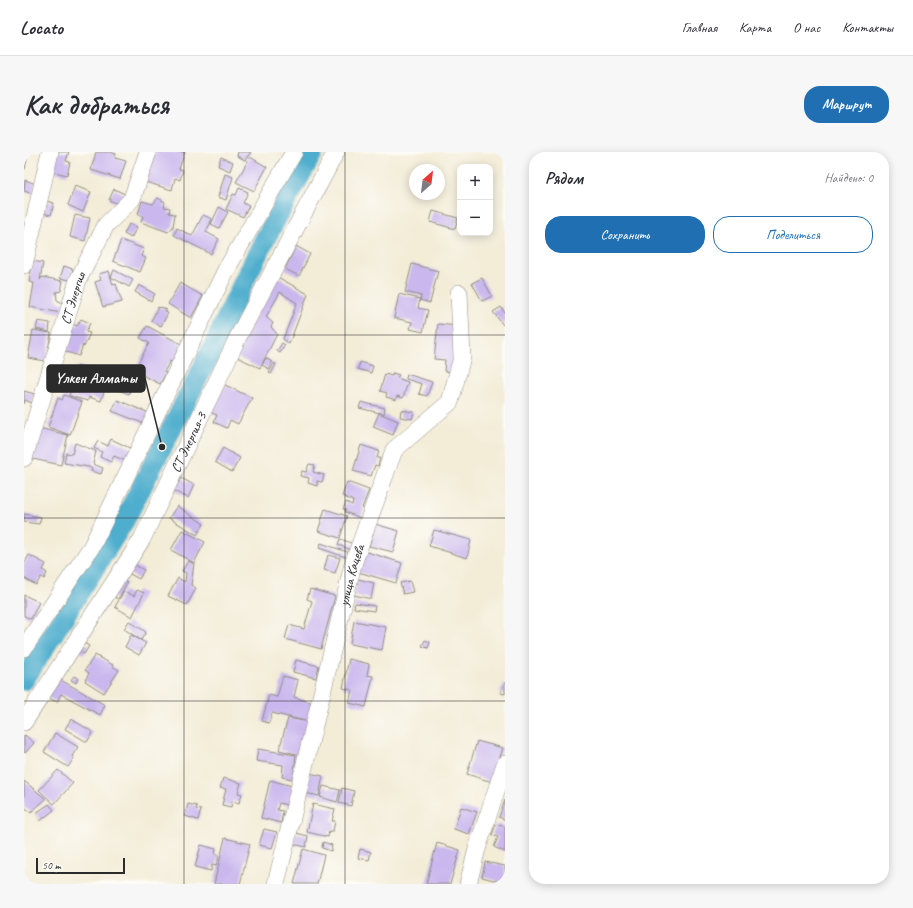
<!DOCTYPE html>
<html lang="ru">
<head>
<meta charset="utf-8">
<style>
	:root { --surface:#fff; --page:#f7f7f7; --text:#2b2b33; --muted:#7c7c81; --line:#e1e1e2; --accent:#1f6fb2 }
	body { margin:0; font-family:Caveat,sans-serif; background:var(--page); color:var(--text) }
	.controls { position:absolute; right:12px; top:12px; display:grid; overflow:hidden; border-radius:8px; box-shadow:0 2px 10px #0003 }
	.controls button { width:36px; height:36px; display:grid; place-items:center; padding:0; border:0; border-bottom:1px solid var(--line); background:var(--surface); color:var(--text); font:20px sans-serif }
	.compass { position:absolute; left:385px; top:12px; width:36px; height:36px; border-radius:50%; background:var(--surface); box-shadow:0 2px 10px #0003; rotate:28deg }
	.scale { position:absolute; left:12px; bottom:10px; width:89px; box-sizing:border-box; padding-left:4px; border:2px solid #2b2b2b; border-top:0; font-size:11px; line-height:14px; white-space:nowrap; color:#2b2b2b; -webkit-text-stroke:3px #fdfcf7; paint-order:stroke }
	.list { margin:0; padding:0; list-style:none }
	h2 { display:flex; justify-content:space-between; align-items:center; height:52px; margin:0; padding:0 16px; font-size:17px }
	h2 small { font-size:13px; font-weight:400; color:var(--muted) }
	.actions { display:flex; gap:8px; padding:12px 16px }
	.actions a { flex:1; padding:9px 0; border:1px solid var(--accent); border-radius:16px; text-align:center; font-size:14px; color:var(--accent) }
	.actions .main { background:var(--accent); color:#fff }
	.map { position:relative; flex:none; width:481px; height:732px; overflow:hidden; border-radius:16px }
	header { display:flex; align-items:center; gap:24px; box-sizing:border-box; height:56px; padding:0 20px; background:var(--surface); border-bottom:1px solid var(--line) }
	header strong { font-size:19px }
	nav { display:flex; gap:22px; margin-inline-start:auto; font-size:14px }
	.intro { display:flex; align-items:center; justify-content:space-between; box-sizing:border-box; height:96px; padding:0 24px }
	h1 { margin:0; font-size:28px }
	.button { padding:10px 18px; border-radius:16px; background:var(--accent); color:#fff; font-size:14px; font-weight:700 }
	main { display:flex; gap:24px; padding:0 24px }
	aside { flex:1; background:var(--surface); border-radius:16px; box-shadow:0 2px 10px #0003 }
	.map>svg:first-child { display:block }
	.lines { fill:none; stroke-linecap:round; stroke-linejoin:round }
	.river { stroke:#4faecd; stroke-width:21 }
	.building { fill:#cab7ee }
	.minor-casing { stroke:#8f8c81; stroke-width:18 }
	.minor { stroke:#fff; stroke-width:17 }
	.grid { fill:none; stroke:#2b2b2b; stroke-width:1; stroke-opacity:0.55 }
	.labels { text-anchor:middle; dominant-baseline:central; stroke-width:4; stroke-linejoin:round; paint-order:stroke }
	.street-label { font-size:14px; fill:#2b2b2b; stroke:#fdfcf7 }
	.leader { fill:none; stroke:#2b2b2b; stroke-width:1.5 }
	.callout-dot { fill:#2b2b2b; stroke:#fdfcf7; stroke-width:1.5 }
	.callout { fill:#2b2b2b; stroke:#2b2b2b; stroke-width:1.5 }
	.callout-label { font-size:15px; text-anchor:middle; font-weight:bold; fill:#fff }
</style>
</head>
<body>
<header>
<strong>Locato</strong>
<nav><a>Главная</a><a>Карта</a><a>О нас</a><a>Контакты</a></nav>
</header>
<div class="intro"><h1>Как добраться</h1><a class="button">Маршрут</a></div>
<main>
<div class="map">
<svg width="481" height="732" viewBox="0 0 481 732">
	<rect width="100%" height="100%" fill="#fdfcf7"/>
	<filter id="ink" filterUnits="userSpaceOnUse"><feTurbulence type="fractalNoise" baseFrequency=".025" numOctaves="2"/><feDisplacementMap in="SourceGraphic" scale="8" xChannelSelector="R" yChannelSelector="G"/><feConvolveMatrix kernelMatrix="1 2 1 2 8 2 1 2 1" color-interpolation-filters="sRGB"/></filter>
	<filter id="wash" filterUnits="userSpaceOnUse"><feTurbulence type="fractalNoise" baseFrequency=".012" numOctaves="4" result="noise"/><feDisplacementMap in="SourceGraphic" scale="16" xChannelSelector="R" yChannelSelector="G"/><feGaussianBlur stdDeviation="0.9" result="paint"/><feColorMatrix in="noise" values="0 0 0 0 0 0 0 0 0 0 0 0 0 0 0 0 0 1.4 0 .05"/><feComposite in="paint" operator="in"/></filter>
	<g filter="url(#wash)">
		<rect width="100%" height="100%" fill="#f3ecd7"/>
		<g class="lines">
			<polyline class="river" points="0,528 100,369 189,196 223,123 242,85 289,0"/>
		</g>
		<g id="blocks">
			<g class="building">
				<polygon points="31,0 45,0 42,9 46,10 43,23 26,19"/>
				<polygon points="72,0 86,0 92,2 91,6 102,9 96,27 67,18"/>
				<polygon points="127,0 161,0 155,17 159,18 156,28 151,26 148,38 118,29"/>
				<polygon points="214,0 227,0 221,8 213,4"/>
				<polygon points="197,5 209,10 206,19 194,14"/>
				<polygon points="226,5 243,15 230,39 212,30"/>
				<polygon points="0,6 3,7 1,17 0,17"/>
				<polygon points="201,22 209,25 202,48 194,45"/>
				<polygon points="1,28 12,32 9,42 0,39"/>
				<polygon points="51,34 67,40 59,60 44,53"/>
				<polygon points="215,36 224,40 219,51 225,54 219,65 202,57 209,42 212,43"/>
				<polygon points="90,37 103,43 99,54 85,48"/>
				<polygon points="134,46 141,50 140,55 146,56 145,61 151,62 149,75 144,80 117,70 119,64 114,62 118,49 129,52"/>
				<polygon points="22,49 30,51 27,63 19,61"/>
				<polygon points="195,55 204,60 195,76 187,72"/>
				<polygon points="409,59 434,66 431,77 406,70"/>
				<polygon points="51,63 66,66 61,89 46,85"/>
				<polygon points="179,63 188,67 182,80 195,87 187,102 150,83 153,76 168,84"/>
				<polygon points="105,72 113,75 107,86 100,82"/>
				<polygon points="97,88 120,97 117,104 122,106 116,120 89,109"/>
				<polygon points="272,94 286,102 275,124 261,117"/>
				<polygon points="9,109 19,111 16,128 18,125 39,129 37,139 32,140 33,148 42,153 37,161 6,155 10,131 5,130"/>
				<polygon points="388,112 414,119 406,151 396,148 397,144 381,140"/>
				<polygon points="40,114 49,117 46,128 36,126"/>
				<polygon points="90,118 109,128 105,135 87,125"/>
				<polygon points="85,119 89,133 92,132 98,150 79,155 71,130 77,128 75,122"/>
				<polygon points="250,123 284,142 265,192 259,187 273,151 256,140 242,165 249,171 247,175 253,182 236,216 211,204"/>
				<polygon points="458,126 468,144 458,149 448,131"/>
				<polygon points="156,131 179,144 167,166 144,152"/>
				<polygon points="115,133 131,142 127,149 111,140"/>
				<polygon points="375,142 396,147 394,156 404,158 399,180 386,177 388,170 370,166"/>
				<polygon points="134,155 137,156 137,155 143,158 141,160 144,161 137,174 127,169"/>
				<polygon points="477,155 481,161 481,171 479,173 469,160"/>
				<polygon points="57,167 66,171 62,180 66,181 60,195 59,193 55,204 34,197 47,171 53,174"/>
				<polygon points="14,169 26,171 25,180 12,177"/>
				<polygon points="414,172 434,174 429,220 420,219 421,208 410,207"/>
				<polygon points="123,174 161,194 151,212 146,209 140,220 142,221 136,232 110,219 125,191 116,186"/>
				<polygon points="9,178 27,181 22,209 4,206"/>
				<polygon points="258,191 261,193 256,201 253,199"/>
				<polygon points="242,206 248,210 245,217 238,213"/>
				<polygon points="336,210 349,214 347,221 334,217"/>
				<polygon points="250,211 252,212 247,222 245,221"/>
				<polygon points="54,214 85,224 77,249 65,245 64,249 45,244"/>
				<polygon points="369,221 375,223 373,226 384,230 379,246 373,244 372,248 362,245 363,241 356,239 361,222 368,224"/>
				<polygon points="383,222 408,230 403,244 395,242 398,232 382,227"/>
				<polygon points="98,226 109,229 105,242 94,238"/>
				<polygon points="199,232 228,246 214,272 206,268 203,276 190,270 193,263 185,260"/>
				<polygon points="0,239 11,242 8,251 1,248 0,252"/>
				<polygon points="40,243 58,250 46,283 24,275 34,246 38,248"/>
				<polygon points="93,248 125,261 121,272 88,259"/>
				<polygon points="337,250 361,256 360,262 335,256"/>
				<polygon points="377,258 390,260 388,267 376,265"/>
				<polygon points="355,261 374,269 369,283 349,275"/>
				<polygon points="11,275 44,283 37,313 4,306"/>
				<polygon points="87,287 110,298 104,310 90,304 87,310 76,305 78,300 70,296 74,289 84,294"/>
				<polygon points="51,291 72,299 69,312 79,316 77,322 67,319 68,317 65,315 40,311 42,301 48,302"/>
				<polygon points="337,293 355,299 353,306 356,306 354,314 351,313 347,324 329,319"/>
				<polygon points="199,296 216,306 208,320 191,310"/>
				<polygon points="285,312 291,313 289,320 300,323 298,330 293,329 293,334 284,331 285,326 276,324 278,319 282,320"/>
				<polygon points="157,326 170,333 164,346 150,339"/>
				<polygon points="323,330 345,338 338,356 340,357 337,366 321,360 322,358 319,357 322,350 328,353 329,349 318,344"/>
				<polygon points="153,354 180,372 173,383 145,366"/>
				<polygon points="301,357 323,364 316,386 294,379"/>
				<polygon points="0,362 17,365 15,372 0,370"/>
				<polygon points="351,372 375,379 369,400 345,394"/>
				<polygon points="158,378 181,390 170,411 147,398"/>
				<polygon points="410,378 447,388 443,406 405,394"/>
				<polygon points="316,387 330,392 328,398 314,393"/>
				<polygon points="297,391 326,401 324,406 295,396"/>
				<polygon points="340,399 378,411 372,431 334,420"/>
				<polygon points="5,403 22,412 19,418 23,421 20,427 17,425 12,433 0,426 0,412"/>
				<polygon points="304,403 316,406 311,421 300,418"/>
				<polygon points="164,409 170,412 167,433 172,436 163,453 144,444 154,426 161,430 162,421 158,419"/>
				<polygon points="109,412 120,418 115,427 104,421"/>
				<polygon points="96,427 103,431 94,447 87,443"/>
				<polygon points="334,427 350,431 347,447 330,443"/>
				<polygon points="386,429 389,440 379,442 376,431"/>
				<polygon points="286,437 311,444 297,497 261,487 265,473 280,477 288,449 283,447"/>
				<polygon points="113,438 120,441 108,465 91,455 100,439 110,444"/>
				<polygon points="0,443 15,450 7,467 0,464"/>
				<polygon points="331,451 351,454 350,459 330,456"/>
				<polygon points="105,469 122,480 117,488 100,477"/>
				<polygon points="330,469 362,475 358,498 326,492"/>
				<polygon points="107,483 122,491 115,503 101,495"/>
				<polygon points="401,488 406,490 404,496 398,494"/>
				<polygon points="57,489 65,494 60,502 53,498"/>
				<polygon points="71,503 89,513 88,514 95,518 80,541 61,529 65,521 61,518"/>
				<polygon points="325,507 345,512 343,523 349,524 342,555 325,551 328,538 319,536"/>
				<polygon points="272,508 295,514 292,526 269,520"/>
				<polygon points="50,524 54,526 52,531 47,528"/>
				<polygon points="259,524 274,528 270,545 292,552 277,603 255,598 264,566 281,569 248,561 245,571 238,569 245,543 253,545"/>
				<polygon points="35,527 81,553 76,563 37,542 33,550 23,545"/>
				<polygon points="481,530 481,542 476,541"/>
				<polygon points="47,567 69,580 63,590 41,577"/>
				<polygon points="31,581 54,595 48,604 50,606 44,615 20,600"/>
				<polygon points="1,583 10,591 1,601 0,599 0,584"/>
				<polygon points="453,589 479,596 468,630 443,622"/>
				<polygon points="234,597 272,603 269,627 258,625 259,613 232,609"/>
				<polygon points="34,618 49,631 30,652 15,638"/>
				<polygon points="285,621 299,624 295,644 281,641"/>
				<polygon points="199,626 217,631 214,641 218,642 215,651 208,649 207,655 198,653 202,637 196,636"/>
				<polygon points="246,628 272,635 267,654 255,651 253,658 259,659 257,671 237,666"/>
				<polygon points="0,629 22,647 7,660 0,655"/>
				<polygon points="299,634 316,638 313,650 296,645"/>
				<polygon points="318,636 330,639 327,654 315,651"/>
				<polygon points="481,648 481,668 475,665"/>
				<polygon points="25,652 30,658 16,669 12,661"/>
				<polygon points="164,652 173,654 172,657 177,658 174,668 161,664"/>
				<polygon points="289,652 311,657 308,669 311,669 309,679 305,679 304,685 283,680"/>
				<polygon points="437,655 453,660 445,682 430,677"/>
				<polygon points="472,672 481,675 481,700 470,695 474,685 468,683"/>
				<polygon points="240,677 253,680 248,696 235,693"/>
				<polygon points="272,681 284,684 282,695 269,692"/>
				<polygon points="201,686 226,692 216,732 190,732"/>
				<polygon points="299,690 308,693 307,699 298,696"/>
				<polygon points="413,691 436,698 426,732 402,732"/>
				<polygon points="177,693 192,697 191,702 195,704 192,714 188,713 187,719 171,715"/>
				<polygon points="279,697 300,703 293,732 270,732"/>
				<polygon points="336,697 347,700 345,708 334,706"/>
				<polygon points="461,710 481,714 481,731 458,725"/>
			</g>
		</g>
	</g>
	<g filter="url(#ink)">
		<use href="#blocks" fill-opacity="0" stroke="#8f8c81" stroke-width="1"/>
		<g class="lines">
			<g class="minor-casing">
				<g id="minor">
					<polyline points="0,113 26,0"/>
					<path id="s1" d="M 0,306 L 54,128 L 82,73 L 108,47 L 124,0"/>
					<polyline points="0,496 68,394 202,118 270,0"/>
					<path id="s2" d="M 0,570 L 118,387 L 214,185 L 312,0"/>
					<path id="s3" d="M 252,732 L 329,412 L 370,298 L 426,250 L 438,205 L 435,141"/>
					<polyline points="444,732 453,697 481,612"/>
				</g>
			</g>
			<use href="#minor" class="minor"/>
		</g>
	</g>
	<path class="grid" d="M 160,0 L 160,732M 321,0 L 321,732M 0,183 L 481,183M 0,366 L 481,366M 0,549 L 481,549"/>
	<g class="labels">
		<g class="street-label">
			<text stroke="none"><textPath href="#s1" startOffset="167">СТ Энергия</textPath></text>
			<text stroke="none"><textPath href="#s2" startOffset="325">СТ Энергия-3</textPath></text>
			<text stroke="none"><textPath href="#s3" startOffset="318">улица Кацева</textPath></text>
		</g>
	</g>
	<path class="leader" d="M138 295L121 226"/>
	<circle class="callout-dot" cx="138" cy="295" r="4"/>
	<rect class="callout" x="23" y="213" width="98" height="27" rx="4"/>
	<g class="callout-label">
		<text x="72" y="231">Үлкен Алматы</text>
	</g>
</svg>
<div class="controls">
<button>+</button>
<button>−</button>
</div>
<svg class="compass" viewBox="-18 -18 36 36"><path d="M0-13l5 13h-10z" fill="#e53935"/><path d="M0 13l5-13h-10z" fill="#7c7c81"/></svg>
<div class="scale">50 m</div>
</div>
<aside>
<h2>Рядом<small>Найдено: 0</small></h2>
<ul class="list">
</ul>
<div class="actions"><a class="main">Сохранить</a><a>Поделиться</a></div>
</aside>
</main>
</body>
</html>
